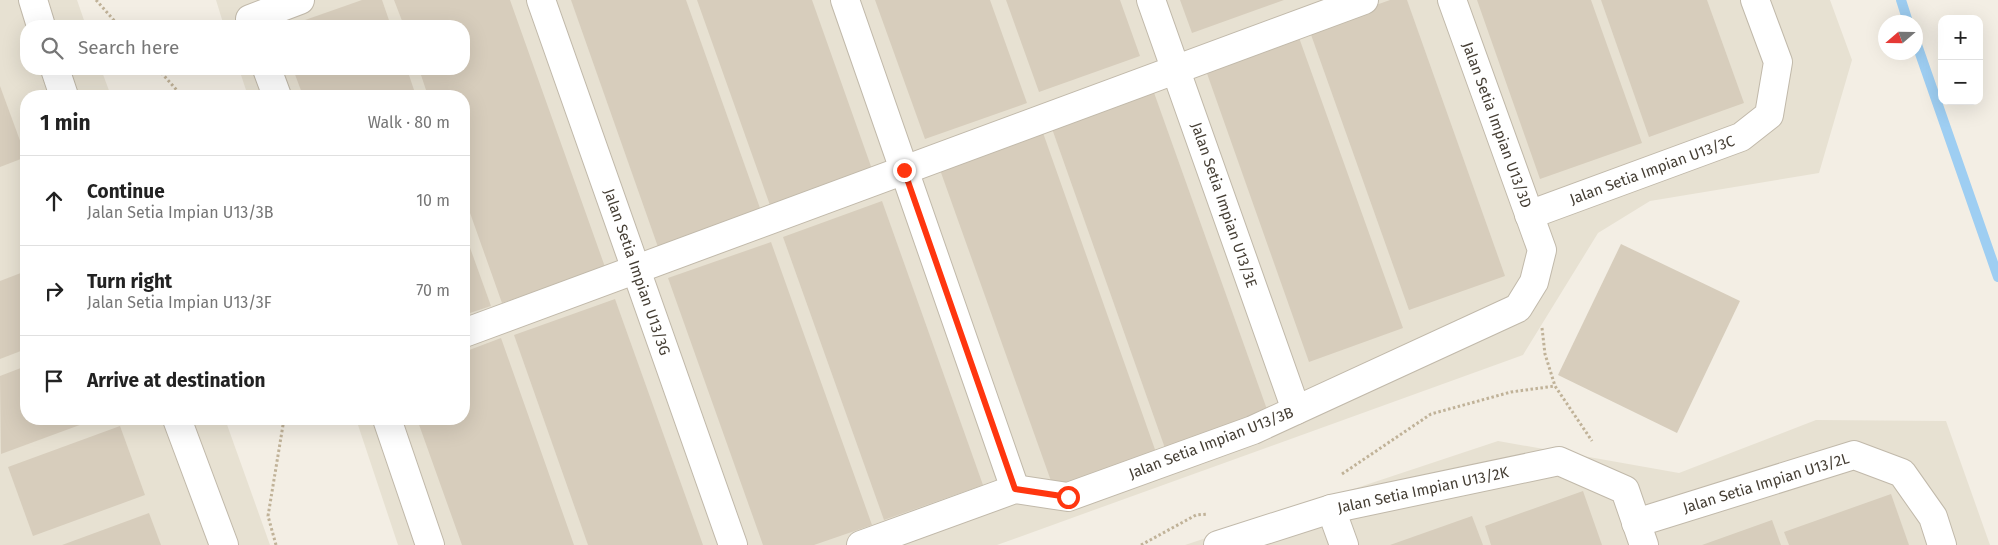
<!DOCTYPE html>
<html lang="en">
<head>
<meta charset="utf-8">
<style>
	:root { --surface:#fff; --page:#f2f2f2; --text:#222; --muted:#767676; --line:#e0e0e0 }
	body { margin:0; font-family:"Fira Sans",sans-serif; background:var(--page); color:var(--text) }
	.controls { position:absolute; right:15px; top:15px; display:grid; overflow:hidden; border-radius:10px; box-shadow:0 5px 20px #0002 }
	.controls button { width:45px; height:45px; display:grid; place-items:center; padding:0; border:0; border-bottom:1px solid var(--line); background:var(--surface); color:var(--text); font:25px sans-serif }
	.compass { position:absolute; left:1878px; top:15px; width:45px; height:45px; border-radius:50%; background:var(--surface); box-shadow:0 5px 20px #0002; rotate:250deg }
	.stop { position:absolute; width:15px; height:15px; margin:-11px; border:4px solid #ff360f; border-radius:50%; background:#fff }
	.stop.end { background:#ff360f; border-color:#fff; box-shadow:0 1px 5px #0008 }
	.list { margin:0; padding:0; list-style:none }
	h2 { display:flex; justify-content:space-between; align-items:center; height:65px; margin:0; padding:0 20px; font-size:21px }
	h2 small { font-size:16px; font-weight:400; color:var(--muted) }
	.list li { display:grid; grid-template-columns:32px 1fr auto; gap:15px; align-items:center; box-sizing:border-box; height:90px; padding:0 20px; border-top:1px solid var(--line) }
	.list b { display:block; font-size:19px; white-space:nowrap }
	.list p { margin:0; font-size:16px; white-space:nowrap; color:var(--muted) }
	.list em { font-size:16px; font-style:normal; color:var(--muted) }
	.icon { flex:none; width:28px; height:28px; fill:none; stroke:currentColor; stroke-width:2; stroke-linecap:round; stroke-linejoin:round }
	.map { position:relative; flex:none; width:1998px; height:545px; overflow:hidden }
	.search { position:absolute; background:var(--surface); box-shadow:0 5px 20px #0002; left:20px; top:20px; width:450px; height:55px; display:flex; align-items:center; gap:12px; box-sizing:border-box; padding:0 18px; border-radius:20px; color:var(--muted); font-size:19px }
	.panel { position:absolute; background:var(--surface); box-shadow:0 5px 20px #0002; left:20px; top:90px; width:450px; height:335px; border-radius:20px }
	.map>svg:first-child { display:block }
	.residential { fill:#e7e1d2 }
	.lines { fill:none; stroke-linecap:round; stroke-linejoin:round }
	.stream { stroke:#9ecef2; stroke-width:10 }
	.building { fill:#d7cdbc }
	.minor-casing { stroke:#c1b9aa; stroke-width:30 }
	.path { stroke:#c0b298; stroke-width:3; stroke-dasharray:2.5 2.5; stroke-linecap:butt }
	.minor { stroke:#fff; stroke-width:28 }
	.route { stroke:#ff360f; stroke-width:6 }
	.labels { text-anchor:middle; dominant-baseline:central; stroke-width:5; stroke-linejoin:round; paint-order:stroke }
	.street-label { font-size:15px; fill:#453e34; stroke:#fff }
</style>
</head>
<body>
<div class="map">
<svg width="1998" height="545" viewBox="0 0 1998 545">
	<rect width="100%" height="100%" fill="#f3eee4"/>
	<g class="residential">
		<polygon points="0,0 77,0 86,26 26,26 26,69 101,69 111,96 26,96 26,419 225,419 270,545 0,545"/>
		<polygon points="216,0 1830,0 1852,60 1819,173 1650,201 1598,233 1523,355 997,545 398,545 356,419 464,419 464,96 248,96 239,69 464,69 464,26 224,26"/>
		<polygon points="1816,420 1946,421 1990,545 1185,545 1498,441 1679,473"/>
	</g>
	<g class="lines">
		<g class="stream">
			<polyline points="1901,0 1908,22"/>
			<polyline points="1916,42 1998,277"/>
		</g>
	</g>
	<g class="building">
		<polygon points="362,0 382,0 391,26 288,26"/>
		<polygon points="394,0 510,0 605,267 502,303 464,196 464,96 428,96 419,69 464,69 464,26 404,26"/>
		<polygon points="571,0 686,0 761,211 658,247"/>
		<polygon points="697,0 812,0 873,172 771,208"/>
		<polygon points="875,0 990,0 1027,103 925,139"/>
		<polygon points="1006,0 1120,0 1140,56 1039,92"/>
		<polygon points="1180,0 1284,0 1192,33"/>
		<polygon points="1390,0 1407,0 1505,276 1409,310 1309,29"/>
		<polygon points="1477,0 1591,0 1642,143 1540,179"/>
		<polygon points="1601,0 1707,0 1744,103 1649,137"/>
		<polygon points="1297,32 1403,328 1309,362 1204,65"/>
		<polygon points="293,69 407,69 416,96 303,96"/>
		<polygon points="0,86 26,157 0,167"/>
		<polygon points="1152,87 1269,415 1166,451 1050,123"/>
		<polygon points="1042,130 1158,458 1056,495 939,167"/>
		<polygon points="882,201 983,485 884,520 783,237"/>
		<polygon points="464,231 491,306 464,315"/>
		<polygon points="771,242 872,525 814,545 763,545 668,278"/>
		<polygon points="1621,244 1740,301 1677,433 1558,375"/>
		<polygon points="26,271 26,349 0,359 0,281"/>
		<polygon points="615,299 703,545 588,545 514,335"/>
		<polygon points="501,338 574,545 462,545 417,419 464,419 464,352"/>
		<polygon points="26,366 26,419 96,419 1,454 0,376"/>
		<polygon points="120,426 145,495 33,536 8,467"/>
		<polygon points="1583,491 1602,545 1491,545 1485,526"/>
		<polygon points="1891,494 1909,545 1789,545 1784,532"/>
		<polygon points="149,513 161,545 62,545"/>
		<polygon points="1472,516 1483,545 1390,545"/>
		<polygon points="1772,520 1781,545 1702,545"/>
	</g>
	<g class="lines">
		<g class="minor-casing">
			<g id="minor">
				<polyline points="33,0 41,26"/>
				<polyline points="541,0 733,545"/>
				<polyline points="845,0 1015,489"/>
				<polyline points="1151,0 1296,410"/>
				<polyline points="250,19 300,0"/>
				<polyline points="55,69 64,96"/>
				<polyline points="267,69 277,96"/>
				<polyline points="1529,215 1741,137 1769,115 1778,62 1755,0"/>
				<polyline points="464,333 1364,0"/>
				<polyline points="177,419 224,545"/>
				<polyline points="387,419 430,545"/>
				<polyline points="1331,509 1344,545"/>
				<polyline points="1636,523 1854,455 1902,473 1933,517 1942,545"/>
				<polyline points="861,545 1015,489 1068,497 1253,430 1518,308 1534,282 1542,250 1452,0"/>
				<polyline points="1218,545 1331,509 1559,461 1625,490 1644,545"/>
			</g>
		</g>
		<g class="path">
			<polyline points="96,0 119,26"/>
			<polyline points="158,69 182,96"/>
			<polyline points="1542,328 1545,354 1555,386"/>
			<polyline points="1342,474 1431,414 1511,392 1555,386 1592,441"/>
			<polyline points="276,545 268,516 284,419"/>
			<polyline points="1141,545 1196,515 1208,514"/>
		</g>
		<use href="#minor" class="minor"/>
	</g>
	<g class="lines">
		<polyline class="route" points="904,170 1015,489 1068,497"/>
	</g>
	<g class="labels">
		<g class="street-label">
			<text transform="translate(1497 125) rotate(70)">Jalan Setia Impian U13/3D</text>
			<text transform="translate(1652 170) rotate(-20)">Jalan Setia Impian U13/3C</text>
			<text transform="translate(1224 205) rotate(71)">Jalan Setia Impian U13/3E</text>
			<text transform="translate(637 272) rotate(71)">Jalan Setia Impian U13/3G</text>
			<text transform="translate(1211 443) rotate(-21)">Jalan Setia Impian U13/3B</text>
			<text transform="translate(1766 483) rotate(-17)">Jalan Setia Impian U13/2L</text>
			<text transform="translate(1423 490) rotate(-12)">Jalan Setia Impian U13/2K</text>
		</g>
	</g>
</svg>
<div class="controls">
<button>+</button>
<button>−</button>
</div>
<svg class="compass" viewBox="-18 -18 36 36"><path d="M0-13l5 13h-10z" fill="#e53935"/><path d="M0 13l5-13h-10z" fill="#767676"/></svg>
<div class="stop" style="left:1068px;top:497px"></div>
<div class="stop end" style="left:904px;top:170px"></div>
<div class="search"><svg class="icon" aria-label="search" viewBox="0 0 24 24"><circle cx="10" cy="10" r="6"/><path d="M15 15l6 6"/></svg>Search here</div>
<section class="panel">
<h2>1 min<small>Walk · 80 m</small></h2>
<ul class="list">
<li><svg class="icon" aria-label="ahead" viewBox="0 0 24 24"><path d="M12 20V5M6 11l6-6 6 6"/></svg><div><b>Continue</b><p>Jalan Setia Impian U13/3B</p></div><em>10 m</em></li>
<li><svg class="icon" aria-label="right" viewBox="0 0 24 24"><path d="M7 20v-9h11M14 6l5 5-5 5"/></svg><div><b>Turn right</b><p>Jalan Setia Impian U13/3F</p></div><em>70 m</em></li>
<li><svg class="icon" aria-label="arrive" viewBox="0 0 24 24"><path d="M6 21V4h12l-3 4 3 4H6"/></svg><div><b>Arrive at destination</b></div></li>
</ul>
</section>
</div>
</body>
</html>
